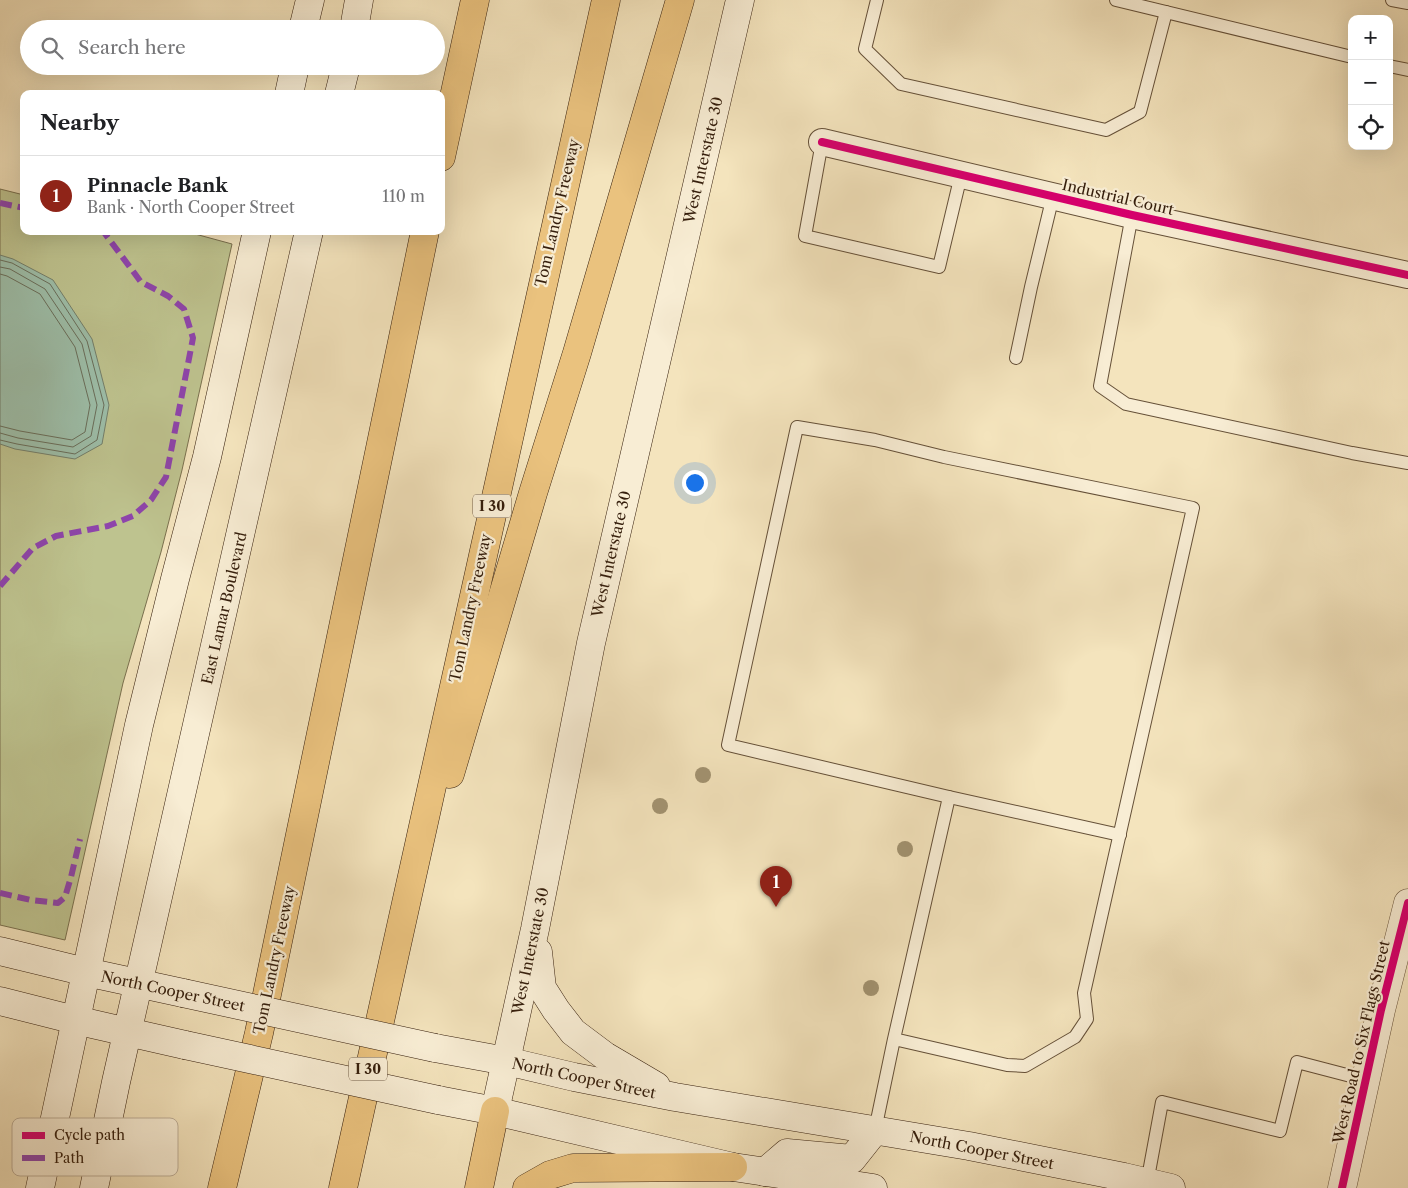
<!DOCTYPE html>
<html lang="en">
<head>
<meta charset="utf-8">
<style>
	:root { --surface:#fff; --page:#f2f2f2; --text:#202124; --muted:#757577; --line:#e0e0e0; --accent:#8f2418 }
	body { margin:0; font-family:"Libre Caslon Text",serif; background:var(--page); color:var(--text) }
	.controls { position:absolute; right:15px; top:15px; display:grid; overflow:hidden; border-radius:10px; box-shadow:0 5px 20px #0002 }
	.controls button { width:45px; height:45px; display:grid; place-items:center; padding:0; border:0; border-bottom:1px solid var(--line); background:var(--surface); color:var(--text); font:25px sans-serif }
	.you { position:absolute; left:694px; top:482px; width:18px; height:18px; margin:-12px; border:4px solid #fff; border-radius:50%; background:#1a73e8; box-shadow:0 0 0 8px #1a73e833 }
	.badge { display:grid; place-items:center; width:32px; height:32px; border-radius:50%; background:var(--accent); color:#fff; font-size:16px; font-weight:700 }
	.pin { position:absolute; translate:-50% -41px; filter:drop-shadow(0 1px 2px #0008) }
	.pin::after { content:''; position:absolute; top:26px; width:18px; height:15px; background:inherit; clip-path:polygon(0 0,100% 0,50% 100%) }
	.list { margin:0; padding:0; list-style:none }
	h2 { display:flex; justify-content:space-between; align-items:center; height:65px; margin:0; padding:0 20px; font-size:21px }
	h2 small { font-size:16px; font-weight:400; color:var(--muted) }
	.list li { display:grid; grid-template-columns:32px 1fr auto; gap:15px; align-items:center; box-sizing:border-box; height:80px; padding:0 20px; border-top:1px solid var(--line) }
	.list b { display:block; font-size:19px; white-space:nowrap }
	.list p { margin:0; font-size:16px; white-space:nowrap; color:var(--muted) }
	.list em { font-size:16px; font-style:normal; color:var(--muted) }
	.icon { flex:none; width:28px; height:28px; fill:none; stroke:currentColor; stroke-width:2; stroke-linecap:round; stroke-linejoin:round }
	.map { position:relative; flex:none; width:1408px; height:1188px; overflow:hidden }
	.search { position:absolute; background:var(--surface); box-shadow:0 5px 20px #0002; left:20px; top:20px; width:425px; height:55px; display:flex; align-items:center; gap:12px; box-sizing:border-box; padding:0 18px; border-radius:28px; color:var(--muted); font-size:19px }
	.panel { position:absolute; background:var(--surface); box-shadow:0 5px 20px #0002; left:20px; top:90px; width:425px; height:145px; border-radius:10px }
	.map>svg:first-child { display:block }
	.green { fill:#bec38f; stroke:#7a704e }
	.water { fill:#9dbfaa; stroke:#737f6b }
	.lines { fill:none; stroke-linecap:round; stroke-linejoin:round }
	.shore { stroke:#696e5b; stroke-width:1 }
	.service-casing { stroke:#655038; stroke-width:14 }
	.minor-casing { stroke:#655038; stroke-width:28 }
	.tertiary-casing { stroke:#655038; stroke-width:29 }
	.secondary-casing { stroke:#351e0c; stroke-width:29 }
	.motorway-casing { stroke:#351e0c; stroke-width:29 }
	.service { stroke:#f8edd4; stroke-width:12 }
	.minor { stroke:#f8edd4; stroke-width:26 }
	.tertiary { stroke:#f8edd4; stroke-width:28 }
	.secondary { stroke:#f8edd4; stroke-width:28 }
	.motorway { stroke:#eac27e; stroke-width:28 }
	.secondary-bridge-casing { stroke:#351e0c; stroke-width:29; stroke-linecap:butt }
	.secondary-bridge { stroke:#f8edd4; stroke-width:28 }
	.quiet { stroke:#8e44ad; stroke-width:6; stroke-dasharray:12 6; stroke-linecap:butt }
	.cycleway-casing { stroke:#f8edd4; stroke-width:11 }
	.cycleway { stroke:#d6006c; stroke-width:8 }
	.tree { fill:#a29371 }
	.labels { text-anchor:middle; dominant-baseline:central; stroke-width:4.5; stroke-linejoin:round; paint-order:stroke }
	.shield { fill:#f8edd4; stroke:#705c48; stroke-width:1 }
	.shield-label { font-size:14px; font-weight:bold; fill:#351e0c }
	.street-label { font-size:15px; fill:#351e0c; stroke:#f8edd4 }
	.key { fill:#f8edd4; stroke:#beaf98; stroke-width:1 }
	.key-label { font-size:14px; fill:#351e0c }
</style>
</head>
<body>
<div class="map">
<svg width="1408" height="1188" viewBox="0 0 1408 1188">
	<rect width="100%" height="100%" fill="#f4e4bd"/>
	<filter id="stains"><feTurbulence type="fractalNoise" baseFrequency=".004" numOctaves="4"/><feColorMatrix values="0 0 0 0 .2 0 0 0 0 .09 0 0 0 0 .02 0 0 0 .5 -.17"/></filter>
	<radialGradient id="worn" r=".72"><stop offset=".6" stop-color="#630" stop-opacity="0"/><stop offset="1" stop-color="#630" stop-opacity=".3"/></radialGradient>
	<polygon class="green" points="0,189 24,195 24,231 184,231 232,244 182,470 161,552 123,683 65,940 0,925"/>
	<polygon class="water" points="0,255 13,259 53,280 92,339 109,405 102,444 75,459 15,449 0,444"/>
	<g class="lines">
		<g class="shore">
			<polyline points="0,260 12,263 50,284 87,341 104,405 97,440 75,454 17,444 0,440"/>
			<polyline points="0,267 10,269 45,289 82,344 97,405 91,436 73,447 18,438 0,433"/>
			<polyline points="0,274 7,276 40,294 75,347 90,405 85,432 72,440 20,431 0,426"/>
		</g>
		<g class="service-casing">
			<g id="service">
				<polyline points="877,0 865,49 901,84 1106,130 1140,112 1166,12"/>
				<polyline points="1116,0 1352,57"/>
				<polyline points="1392,0 1408,3"/>
				<polyline points="1389,66 1408,70"/>
				<polyline points="822,142 805,236 939,267 961,175"/>
				<polyline points="1132,215 1100,386 1126,404 1352,453 1408,463"/>
				<polyline points="1016,358 1031,287 1053,196"/>
				<polyline points="949,797 1120,835"/>
				<polyline points="875,1130 894,1039 1007,1065 1025,1066 1075,1037 1087,1019 1084,993 1193,508 944,457 875,440 797,427 728,745 949,797 894,1039"/>
				<polyline points="1147,1183 1162,1102 1280,1131 1297,1062 1366,1080"/>
			</g>
		</g>
		<g class="minor-casing">
			<polyline id="minor" points="822,142 1132,215 1408,275"/>
		</g>
		<g class="tertiary-casing">
			<polyline id="tertiary" points="1342,1188 1381,1010 1408,903"/>
		</g>
		<g class="secondary-casing">
			<g id="secondary">
				<polyline points="303,29 310,0"/>
				<polyline points="354,29 359,0"/>
				<polyline points="289,94 295,66"/>
				<polyline points="339,94 346,66"/>
				<polyline points="0,951 86,972 183,993"/>
				<polyline points="538,952 542,988 556,1010 573,1032 605,1056 656,1086"/>
				<polyline points="0,1001 75,1020 185,1045"/>
				<polyline points="435,1048 506,1061 574,1077 675,1097 969,1146 1124,1177 1171,1188"/>
				<polyline points="438,1100 495,1111 733,1167 873,1188"/>
				<polyline points="495,1111 535,929 591,643 740,0"/>
				<polyline points="765,1172 787,1153 852,1159 875,1130"/>
				<polyline points="40,1188 139,725 175,579 207,457 257,231"/>
				<polyline points="94,1188 116,1082 309,231"/>
			</g>
		</g>
		<g class="motorway-casing">
			<g id="motorway">
				<polyline points="441,157 475,0"/>
				<polyline points="450,774 533,493 577,353 680,0"/>
				<polyline points="222,1188 259,1033 425,231"/>
				<path d="M 343,1188 C 428,791 516,395 606,0"/>
				<polyline points="479,1188 495,1111"/>
				<polyline points="527,1188 550,1175 573,1168 733,1167"/>
			</g>
		</g>
		<use href="#service" class="service"/>
		<use href="#minor" class="minor"/>
		<use href="#tertiary" class="tertiary"/>
		<use href="#secondary" class="secondary"/>
		<use href="#motorway" class="motorway"/>
		<g class="secondary-bridge-casing">
			<g id="secondary-bridge">
				<polyline points="183,993 435,1048"/>
				<polyline points="185,1045 438,1100"/>
			</g>
		</g>
		<use href="#secondary-bridge" class="secondary-bridge"/>
		<g class="quiet">
			<polyline points="0,203 24,208"/>
			<polyline points="0,586 33,548 56,536 108,526 133,516 151,500 166,477 193,338 184,309 168,296 141,282 103,231"/>
			<polyline points="0,893 31,900 58,903 65,897 71,877 80,839"/>
		</g>
		<g class="cycleway-casing">
			<g id="cycleway">
				<polyline points="822,142 1132,215 1408,275"/>
				<polyline points="1342,1188 1381,1010 1408,903"/>
			</g>
		</g>
		<use href="#cycleway" class="cycleway"/>
	</g>
	<g class="tree">
		<circle cx="703" cy="775" r="8"/>
		<circle cx="660" cy="806" r="8"/>
		<circle cx="905" cy="849" r="8"/>
		<circle cx="871" cy="988" r="8"/>
	</g>
	<g class="labels">
		<g class="shield">
			<rect x="473" y="494.5" width="38" height="23" rx="4"/>
			<rect x="349" y="1057.5" width="38" height="23" rx="4"/>
		</g>
		<g class="shield-label">
			<text x="492" y="506">I 30</text>
			<text x="368" y="1069">I 30</text>
		</g>
		<g class="street-label">
			<text transform="translate(703 160) rotate(-77)">West Interstate 30</text>
			<text transform="translate(1118 197) rotate(13)">Industrial Court</text>
			<text transform="translate(557 213) rotate(-77)">Tom Landry Freeway</text>
			<text transform="translate(611 554) rotate(-77)">West Interstate 30</text>
			<text transform="translate(224 608) rotate(-77)">East Lamar Boulevard</text>
			<text transform="translate(470 608) rotate(-78)">Tom Landry Freeway</text>
			<text transform="translate(530 951) rotate(-78)">West Interstate 30</text>
			<text transform="translate(274 960) rotate(-78)">Tom Landry Freeway</text>
			<text transform="translate(173 991) rotate(12)">North Cooper Street</text>
			<text transform="translate(1361 1042) rotate(-77)">West Road to Six Flags Street</text>
			<text transform="translate(584 1078) rotate(12)">North Cooper Street</text>
			<text transform="translate(982 1150) rotate(11)">North Cooper Street</text>
		</g>
	</g>
	<rect x="12" y="1118" width="166" height="58" rx="8" class="key"/>
	<rect x="22" y="1132" width="23" height="7" fill="#d6006c"/>
	<rect x="22" y="1155" width="23" height="6" fill="#8e44ad"/>
	<g class="key-label">
		<text x="54" y="1140">Cycle path</text>
		<text x="54" y="1163">Path</text>
	</g>
	<rect width="100%" height="100%" filter="url(#stains)"/>
	<rect width="100%" height="100%" fill="url(#worn)"/>
</svg>
<div class="controls">
<button>+</button>
<button>−</button>
<button><svg class="icon" aria-label="locate" viewBox="0 0 24 24"><circle cx="12" cy="12" r="6"/><path d="M12 2v4M12 18v4M2 12h4M18 12h4"/></svg></button>
</div>
<div class="you"></div>
<div class="pin badge" style="left:776px;top:907px">1</div>
<div class="search"><svg class="icon" aria-label="search" viewBox="0 0 24 24"><circle cx="10" cy="10" r="6"/><path d="M15 15l6 6"/></svg>Search here</div>
<section class="panel">
<h2>Nearby<small></small></h2>
<ul class="list">
<li><span class="badge">1</span><div><b>Pinnacle Bank</b><p>Bank · North Cooper Street</p></div><em>110 m</em></li>
</ul>
</section>
</div>
</body>
</html>
